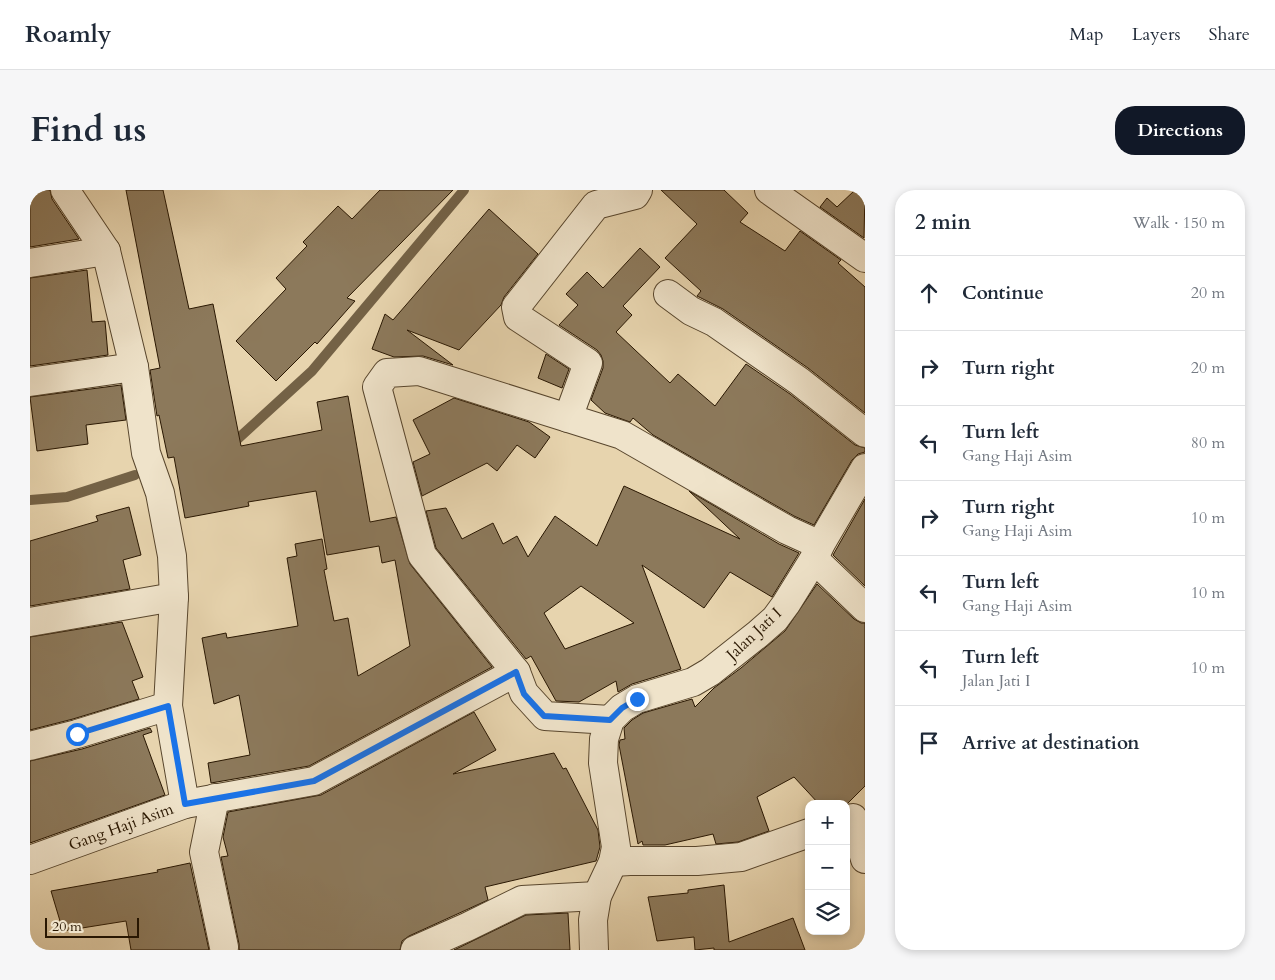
<!DOCTYPE html>
<html lang="en">
<head>
<meta charset="utf-8">
<style>
	:root { --surface:#fff; --page:#f6f6f7; --text:#1f2937; --muted:#747a83; --line:#e0e1e3; --accent:#111827 }
	body { margin:0; font-family:Cardo,serif; background:var(--page); color:var(--text) }
	.controls { position:absolute; right:15px; bottom:15px; display:grid; overflow:hidden; border-radius:10px; box-shadow:0 2px 8px #0003 }
	.controls button { width:45px; height:45px; display:grid; place-items:center; padding:0; border:0; border-bottom:1px solid var(--line); background:var(--surface); color:var(--text); font:25px sans-serif }
	.scale { position:absolute; left:15px; bottom:12px; width:94px; box-sizing:border-box; padding-left:5px; border:2px solid #291702; border-top:0; font-size:14px; line-height:18px; white-space:nowrap; color:#291702; -webkit-text-stroke:4px #efe3ca; paint-order:stroke }
	.stop { position:absolute; width:15px; height:15px; margin:-11px; border:4px solid #1a73e8; border-radius:50%; background:#fff }
	.stop.end { background:#1a73e8; border-color:#fff; box-shadow:0 1px 5px #0008 }
	.list { margin:0; padding:0; list-style:none }
	h2 { display:flex; justify-content:space-between; align-items:center; height:65px; margin:0; padding:0 20px; font-size:21px }
	h2 small { font-size:16px; font-weight:400; color:var(--muted) }
	.list li { display:grid; grid-template-columns:32px 1fr auto; gap:15px; align-items:center; box-sizing:border-box; height:75px; padding:0 20px; border-top:1px solid var(--line) }
	.list b { display:block; font-size:19px; white-space:nowrap }
	.list p { margin:0; font-size:16px; white-space:nowrap; color:var(--muted) }
	.list em { font-size:16px; font-style:normal; color:var(--muted) }
	.icon { flex:none; width:28px; height:28px; fill:none; stroke:currentColor; stroke-width:2; stroke-linecap:round; stroke-linejoin:round }
	.map { position:relative; flex:none; width:835px; height:760px; overflow:hidden; border-radius:20px }
	header { display:flex; align-items:center; gap:30px; box-sizing:border-box; height:70px; padding:0 25px; background:var(--surface); border-bottom:1px solid var(--line) }
	header strong { font-size:24px }
	nav { display:flex; gap:28px; margin-inline-start:auto; font-size:18px }
	.intro { display:flex; align-items:center; justify-content:space-between; box-sizing:border-box; height:120px; padding:0 30px }
	h1 { margin:0; font-size:35px }
	.button { padding:12px 22px; border-radius:20px; background:var(--accent); color:#fff; font-size:18px; font-weight:700 }
	main { display:flex; gap:30px; padding:0 30px }
	aside { flex:1; background:var(--surface); border-radius:20px; box-shadow:0 2px 8px #0003 }
	.map>svg:first-child { display:block }
	.lines { fill:none; stroke-linecap:round; stroke-linejoin:round }
	.stream { stroke:#746246; stroke-width:10 }
	.building { fill:#8c795b; stroke:#291702; fill-rule:evenodd }
	.minor-casing { stroke:#58462d; stroke-width:30 }
	.minor { stroke:#efe3ca; stroke-width:28 }
	.route { stroke:#1a73e8; stroke-width:6 }
	.labels { text-anchor:middle; dominant-baseline:central; stroke-width:4; stroke-linejoin:round; paint-order:stroke }
	.street-label { font-size:16px; fill:#291702; stroke:#efe3ca }
</style>
</head>
<body>
<header>
<strong>Roamly</strong>
<nav><a>Map</a><a>Layers</a><a>Share</a></nav>
</header>
<div class="intro"><h1>Find us</h1><a class="button">Directions</a></div>
<main>
<div class="map">
<svg width="835" height="760" viewBox="0 0 835 760">
	<rect width="100%" height="100%" fill="#e7d4ae"/>
	<filter id="stains"><feTurbulence type="fractalNoise" baseFrequency=".004" numOctaves="4"/><feColorMatrix values="0 0 0 0 .2 0 0 0 0 .09 0 0 0 0 .02 0 0 0 .5 -.17"/></filter>
	<radialGradient id="worn" r=".72"><stop offset=".6" stop-color="#630" stop-opacity="0"/><stop offset="1" stop-color="#630" stop-opacity=".3"/></radialGradient>
	<g class="lines">
		<g class="stream">
			<polyline points="201,255 282,181 434,0"/>
			<polyline points="0,310 37,307 105,285"/>
		</g>
	</g>
	<g class="building">
		<polygon points="0,0 20,0 22,9 49,49 0,57"/>
		<polygon points="96,0 133,0 159,119 183,114 211,256 292,240 287,212 318,206 340,332 366,327 380,374 462,477 279,576 181,593 178,573 220,565 209,505 184,514 172,448 196,443 197,448 268,436 257,368 267,366 265,354 292,349 297,379 294,380 304,431 318,428 328,486 380,456 365,370 352,373 349,356 297,365 286,301 218,312 219,316 155,328 144,267 138,268 129,225 127,226 120,180 130,178"/>
		<polygon points="350,0 423,0 317,108 325,111 287,154 285,152 246,191 206,151 256,99 246,88 277,56 273,52 308,16 322,29"/>
		<polygon points="631,0 694,0 718,23 710,32 755,61 770,41 811,70 808,73 835,97 835,223 778,178 693,119 667,106 671,101 635,68 667,34"/>
		<polygon points="825,0 835,0 834,48 790,17 797,8 807,17"/>
		<polygon points="459,19 508,64 474,107 471,115 429,160 377,140 423,175 393,166 364,167 342,159 355,124 363,130"/>
		<polygon points="610,58 630,77 593,116 602,125 586,142 640,193 648,184 685,216 716,174 760,204 825,255 835,258 835,262 828,264 822,270 784,335 764,326 623,245 603,228 600,232 575,223 561,210 573,178 573,171 571,165 567,160 529,135 548,115 536,104 557,82 573,98"/>
		<polygon points="57,80 62,132 75,131 78,165 0,176 0,88"/>
		<polygon points="516,164 539,179 532,198 508,188"/>
		<polygon points="91,195 96,230 56,235 58,254 7,261 0,207"/>
		<polygon points="424,208 499,232 520,247 505,268 487,255 467,281 457,273 392,306 383,272 400,264 383,230"/>
		<path d="M 594,296 L 710,349 L 659,301 L 749,354 L 769,363 L 742,407 L 700,382 L 674,418 L 612,375 L 651,479 L 602,494 L 588,502 L 586,491 L 549,512 L 526,511 L 501,466 L 496,469 L 406,358 L 396,321 L 416,318 L 432,349 L 463,333 L 473,354 L 487,346 L 498,367 L 525,326 L 567,356 ZM 551,396 L 604,433 L 535,459 L 514,423 Z"/>
		<polygon points="835,309 835,396 803,365"/>
		<polygon points="99,317 111,365 93,370 100,399 0,416 0,351 68,331 66,326"/>
		<polygon points="787,394 824,429 831,433 835,433 835,596 817,614 789,614 764,587 727,607 739,641 708,652 686,654 683,644 635,655 613,655 612,651 608,654 589,555 590,550 595,549 594,538 602,530 613,523 662,509 665,517 684,498 711,478 755,441"/>
		<polygon points="92,432 113,487 102,491 109,509 43,529 0,540 0,447"/>
		<polygon points="444,522 466,560 423,584 524,563 533,579 536,578 568,640 570,657 566,671 455,697 458,710 379,746 372,751 370,760 209,760 209,754 191,667 198,666 193,647 198,622 291,605"/>
		<polygon points="120,538 122,542 113,545 135,605 0,653 0,571 52,559"/>
		<polygon points="160,673 179,760 101,760 96,731 33,741 21,701 128,682 127,680"/>
		<polygon points="694,695 699,752 763,728 775,760 684,760 684,758 665,760 664,747 627,751 618,707 658,703 658,700"/>
		<polygon points="538,723 540,760 424,760 496,725"/>
	</g>
	<g class="lines">
		<g class="minor-casing">
			<g id="minor">
				<polyline points="35,0 76,61 104,177 116,263 130,303 142,366 144,407 138,516 155,614"/>
				<polyline points="608,0 605,5 566,15 486,117 488,127 558,173 538,228 592,245 757,340 790,355"/>
				<polyline points="739,0 835,68"/>
				<polyline points="0,73 76,61"/>
				<polyline points="638,104 661,121 684,132 769,191 835,243"/>
				<polyline points="0,192 104,177"/>
				<polyline points="784,369 835,418"/>
				<polyline points="0,432 144,407"/>
				<polyline points="486,482 392,365 347,197 357,183 389,181 538,228"/>
				<polyline points="0,556 47,544 138,516"/>
				<polyline points="185,608 174,662 194,757"/>
				<polyline points="823,628 835,669"/>
				<polyline points="0,670 155,614 284,591 486,482 494,503 515,526 580,530"/>
				<polyline points="583,672 600,671 667,671 711,667 779,643"/>
				<polyline points="385,760 437,737 492,710 567,706"/>
				<polyline points="564,760 563,730 567,706 583,672 586,657 573,573 574,549 580,530 592,518 607,509 663,492 680,482 728,444 745,429 756,414 784,369 790,355 835,278"/>
			</g>
		</g>
		<use href="#minor" class="minor"/>
	</g>
	<g class="lines">
		<polyline class="route" points="47,544 138,516 155,614 284,591 486,482 494,504 514,526 580,530 592,518 607,509"/>
	</g>
	<g class="labels">
		<g class="street-label">
			<text transform="translate(724 444) rotate(-43)">Jalan Jati I</text>
			<text transform="translate(91 637) rotate(-20)">Gang Haji Asim</text>
		</g>
	</g>
	<rect width="100%" height="100%" filter="url(#stains)"/>
	<rect width="100%" height="100%" fill="url(#worn)"/>
</svg>
<div class="controls">
<button>+</button>
<button>−</button>
<button><svg class="icon" aria-label="layers" viewBox="0 0 24 24"><path d="M12 4l9 5-9 5-9-5zM3 14l9 5 9-5"/></svg></button>
</div>
<div class="scale">20 m</div>
<div class="stop" style="left:47px;top:544px"></div>
<div class="stop end" style="left:607px;top:509px"></div>
</div>
<aside>
<h2>2 min<small>Walk · 150 m</small></h2>
<ul class="list">
<li><svg class="icon" aria-label="ahead" viewBox="0 0 24 24"><path d="M12 20V5M6 11l6-6 6 6"/></svg><div><b>Continue</b></div><em>20 m</em></li>
<li><svg class="icon" aria-label="right" viewBox="0 0 24 24"><path d="M7 20v-9h11M14 6l5 5-5 5"/></svg><div><b>Turn right</b></div><em>20 m</em></li>
<li><svg class="icon" aria-label="left" viewBox="0 0 24 24"><path d="M17 20v-9H6M10 6l-5 5 5 5"/></svg><div><b>Turn left</b><p>Gang Haji Asim</p></div><em>80 m</em></li>
<li><svg class="icon" aria-label="right" viewBox="0 0 24 24"><path d="M7 20v-9h11M14 6l5 5-5 5"/></svg><div><b>Turn right</b><p>Gang Haji Asim</p></div><em>10 m</em></li>
<li><svg class="icon" aria-label="left" viewBox="0 0 24 24"><path d="M17 20v-9H6M10 6l-5 5 5 5"/></svg><div><b>Turn left</b><p>Gang Haji Asim</p></div><em>10 m</em></li>
<li><svg class="icon" aria-label="left" viewBox="0 0 24 24"><path d="M17 20v-9H6M10 6l-5 5 5 5"/></svg><div><b>Turn left</b><p>Jalan Jati I</p></div><em>10 m</em></li>
<li><svg class="icon" aria-label="arrive" viewBox="0 0 24 24"><path d="M6 21V4h12l-3 4 3 4H6"/></svg><div><b>Arrive at destination</b></div></li>
</ul>
</aside>
</main>
</body>
</html>
